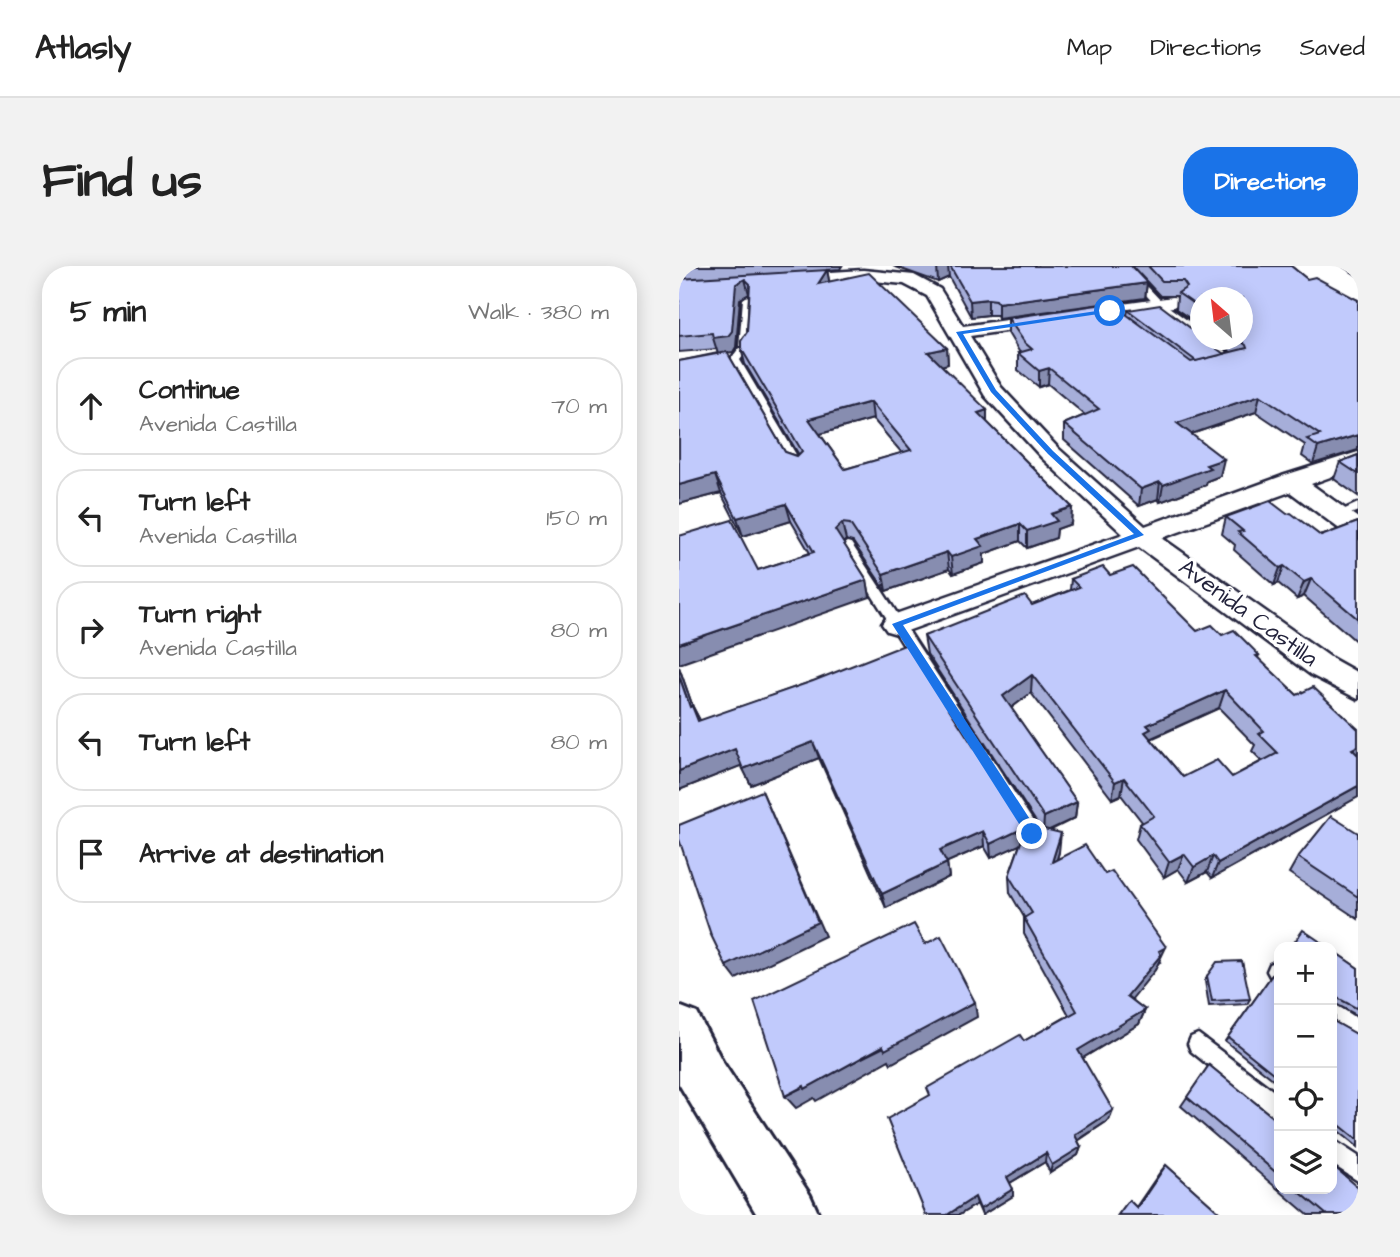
<!DOCTYPE html>
<html lang="en">
<head>
<meta charset="utf-8">
<style>
	:root { --surface:#fff; --page:#f2f2f2; --text:#222; --muted:#767676; --line:#e0e0e0; --accent:#1a73e8 }
	body { margin:0; font-family:"Architects Daughter",sans-serif; background:var(--page); color:var(--text) }
	.controls { position:absolute; right:21px; bottom:21px; display:grid; overflow:hidden; border-radius:14px; box-shadow:0 4px 18px #0003 }
	.controls button { width:63px; height:63px; display:grid; place-items:center; padding:0; border:0; border-bottom:2px solid var(--line); background:var(--surface); color:var(--text); font:35px sans-serif }
	.compass { position:absolute; left:511px; top:21px; width:63px; height:63px; border-radius:50%; background:var(--surface); box-shadow:0 4px 18px #0003; rotate:332deg }
	.stop { position:absolute; width:21px; height:21px; margin:-16px; border:5px solid #1a73e8; border-radius:50%; background:#fff }
	.stop.end { background:#1a73e8; border-color:#fff; box-shadow:0 2px 7px #0008 }
	.list { margin:0; padding:0; list-style:none }
	h2 { display:flex; justify-content:space-between; align-items:center; height:91px; margin:0; padding:0 28px; font-size:30px }
	h2 small { font-size:23px; font-weight:400; color:var(--muted) }
	.list li { display:grid; grid-template-columns:46px 1fr auto; gap:21px; align-items:center; box-sizing:border-box; height:98px; margin:0 14px 14px; padding:0 14px; border:2px solid var(--line); border-radius:28px }
	.list b { display:block; font-size:26px; white-space:nowrap }
	.list p { margin:0; font-size:23px; white-space:nowrap; color:var(--muted) }
	.list em { font-size:23px; font-style:normal; color:var(--muted) }
	.icon { flex:none; width:38px; height:38px; fill:none; stroke:currentColor; stroke-width:2; stroke-linecap:round; stroke-linejoin:round }
	.map { position:relative; flex:none; width:679px; height:949px; overflow:hidden; border-radius:28px }
	header { display:flex; align-items:center; gap:42px; box-sizing:border-box; height:98px; padding:0 35px; background:var(--surface); border-bottom:2px solid var(--line) }
	header strong { font-size:33px }
	nav { display:flex; gap:38px; margin-inline-start:auto; font-size:24px }
	.intro { display:flex; align-items:center; justify-content:space-between; box-sizing:border-box; height:168px; padding:0 42px }
	h1 { margin:0; font-size:49px }
	.button { padding:18px 32px; border-radius:28px; background:var(--accent); color:#fff; font-size:24px; font-weight:700 }
	main { display:flex; gap:42px; padding:0 42px }
	aside { flex:1; background:var(--surface); border-radius:28px; box-shadow:0 4px 18px #0003 }
	.map>svg:first-child { display:block }
	.lines { fill:none; stroke-linecap:round; stroke-linejoin:round }
	.lane-casing { stroke:#22223b; stroke-width:5 }
	.street-casing { stroke:#22223b; stroke-width:5 }
	.secondary-casing { stroke:#22223b; stroke-width:6 }
	.lane { fill:#fff; fill-rule:evenodd }
	.street { fill:#fff; fill-rule:evenodd }
	.secondary { fill:#fff; fill-rule:evenodd }
	.wall { fill:#a6aed9; stroke:#22223b; stroke-width:2; fill-rule:evenodd }
	.shaded-wall { fill:#878db0; stroke:#22223b; stroke-width:2 }
	.building { fill:#c1cafc; stroke:#22223b; stroke-width:2; fill-rule:evenodd }
	.route { fill:#1a73e8 }
	.labels { text-anchor:middle; dominant-baseline:central; stroke-width:7; stroke-linejoin:round; paint-order:stroke }
	.street-label { font-size:24px; fill:#22223b; stroke:#fff }
</style>
</head>
<body>
<header>
<strong>Atlasly</strong>
<nav><a>Map</a><a>Directions</a><a>Saved</a></nav>
</header>
<div class="intro"><h1>Find us</h1><a class="button">Directions</a></div>
<main>
<aside>
<h2>5 min<small>Walk · 380 m</small></h2>
<ul class="list">
<li><svg class="icon" aria-label="ahead" viewBox="0 0 24 24"><path d="M12 20V5M6 11l6-6 6 6"/></svg><div><b>Continue</b><p>Avenida Castilla</p></div><em>70 m</em></li>
<li><svg class="icon" aria-label="left" viewBox="0 0 24 24"><path d="M17 20v-9H6M10 6l-5 5 5 5"/></svg><div><b>Turn left</b><p>Avenida Castilla</p></div><em>150 m</em></li>
<li><svg class="icon" aria-label="right" viewBox="0 0 24 24"><path d="M7 20v-9h11M14 6l5 5-5 5"/></svg><div><b>Turn right</b><p>Avenida Castilla</p></div><em>80 m</em></li>
<li><svg class="icon" aria-label="left" viewBox="0 0 24 24"><path d="M17 20v-9H6M10 6l-5 5 5 5"/></svg><div><b>Turn left</b></div><em>80 m</em></li>
<li><svg class="icon" aria-label="arrive" viewBox="0 0 24 24"><path d="M6 21V4h12l-3 4 3 4H6"/></svg><div><b>Arrive at destination</b></div></li>
</ul>
</aside>
<div class="map">
<svg width="679" height="949" viewBox="0 0 679 949">
	<rect width="100%" height="100%" fill="#fff"/>
	<filter id="ink" filterUnits="userSpaceOnUse"><feTurbulence type="fractalNoise" baseFrequency=".0143" numOctaves="2"/><feDisplacementMap in="SourceGraphic" scale="14" xChannelSelector="R" yChannelSelector="G"/><feConvolveMatrix kernelMatrix="1 2 1 2 8 2 1 2 1" color-interpolation-filters="sRGB"/></filter>
	<g filter="url(#ink)">
		<g class="lines">
			<g class="lane-casing">
				<g id="lane">
					<polygon points="441,0 449,0 483,36 522,64 522,72 477,40"/>
					<polygon points="68,30 72,33 70,82 61,94 125,202 123,204 113,202 51,94 60,82 64,33"/>
					<polygon points="523,74 532,74 562,97 548,101 546,99 550,96"/>
					<polygon points="679,237 679,245 659,253 653,249"/>
					<polygon points="168,276 172,277 359,563 362,568 359,573 353,575 347,573 162,280"/>
					<polygon points="598,695 600,696 600,717 593,714 588,705 591,698"/>
					<polygon points="653,736 679,753 679,775 653,758"/>
					<polygon points="519,768 600,829 600,853 592,850 512,785 509,778 512,771"/>
					<polygon points="653,873 679,890 679,915 653,898"/>
				</g>
			</g>
			<g class="street-casing">
				<g id="street">
					<polygon points="666,0 679,0 679,8"/>
					<polygon points="184,4 235,9 261,23 284,60 494,31 500,32 503,36 494,41 291,70 322,121 379,182 466,260 603,210 679,186 679,201 632,218 679,252 679,272 670,270 611,226 483,272 654,393 679,407 679,433 632,409 460,281 228,365 218,368 208,365 203,358 208,351 444,268 363,192 306,130 248,30 225,18 184,14 104,19 95,14 104,9"/>
				</g>
			</g>
			<g class="secondary-casing">
				<polygon id="secondary" points="0,740 18,747 43,795 131,929 140,949 78,949 0,818"/>
			</g>
			<use href="#lane" class="lane"/>
			<use href="#street" class="street"/>
			<use href="#secondary" class="secondary"/>
		</g>
		<g class="wall">
			<path d="M 0,0 L 163,0 L 161,3 L 148,4 L 150,15 L 268,82 L 269,98 L 262,100 L 308,156 L 393,241 L 392,258 L 378,263 L 377,272 L 348,282 L 341,275 L 305,288 L 305,297 L 274,308 L 270,303 L 207,325 L 174,276 L 167,274 L 164,277 L 188,314 L 191,331 L 79,304 L 131,287 L 112,255 L 64,270 L 42,227 L 0,238 L 0,95 L 39,87 L 38,83 L 0,86 ZM 70,28 L 68,66 L 62,82 L 66,98 L 120,189 L 118,190 L 106,186 L 48,86 L 54,86 L 57,81 L 61,33 ZM 194,153 L 223,187 L 166,203 L 141,168 Z"/>
			<polygon points="214,0 452,0 468,17 466,32 319,52 318,49 309,49 292,51 270,11 259,16"/>
			<polygon points="453,0 612,0 628,13 679,34 679,184 634,198 623,190 626,179 577,146 512,168 541,210 528,215 527,219 481,236 479,233 460,240 385,174 385,158 406,149 369,118 360,121 339,104 339,87 341,87 329,67 329,52 448,49 449,44 545,88 552,86 536,74 564,74 522,32 522,60 497,43 498,30 481,30"/>
			<polygon points="679,189 679,230 655,213 661,196"/>
			<polygon points="608,248 642,270 679,256 679,377 625,330 618,333 599,317 595,319 555,284 556,279 543,268 547,251"/>
			<path d="M 431,309 L 518,365 L 543,369 L 580,389 L 579,392 L 618,429 L 679,463 L 679,531 L 533,612 L 528,606 L 509,616 L 499,603 L 485,611 L 457,573 L 461,558 L 463,556 L 442,529 L 433,533 L 352,427 L 332,442 L 398,536 L 396,552 L 370,565 L 380,586 L 378,593 L 481,696 L 479,697 L 476,704 L 452,733 L 466,744 L 460,758 L 404,792 L 430,854 L 399,875 L 402,881 L 399,889 L 371,907 L 366,896 L 331,917 L 334,930 L 303,949 L 298,938 L 280,949 L 247,949 L 345,775 L 390,749 L 345,668 L 345,651 L 331,627 L 330,610 L 341,578 L 312,592 L 305,580 L 268,596 L 270,611 L 207,642 L 140,492 L 72,519 L 63,499 L 0,524 L 0,401 L 14,441 L 21,455 L 134,415 L 347,561 L 361,562 L 248,388 L 245,370 L 353,339 L 391,324 L 392,313 ZM 540,442 L 576,479 L 573,485 L 583,495 L 553,511 L 504,511 L 472,473 Z"/>
			<polygon points="679,567 679,653 610,607 619,591"/>
			<polygon points="653,684 679,702 679,750 655,737 656,756 679,769 679,881 653,860"/>
			<polygon points="593,709 600,712 600,818 546,775"/>
			<polygon points="528,710 571,733 568,738 530,740 526,715"/>
			<polygon points="530,799 600,856 600,923 653,923 679,949 629,949 502,840"/>
			<polygon points="487,899 543,949 439,949 450,934 457,941 481,906"/>
		</g>
		<g class="shaded-wall">
			<polygon points="261,0 269,0 270,11 259,16 258,1"/>
			<polygon points="148,4 151,19 139,18"/>
			<polygon points="66,13 70,28 61,33 57,81 54,86 39,88 34,72 57,18"/>
			<polygon points="468,17 466,32 319,52 319,37"/>
			<polygon points="309,33 309,49 292,51 291,35"/>
			<polygon points="268,82 269,98 250,103 249,86"/>
			<polygon points="370,102 369,118 360,121 360,105"/>
			<polygon points="581,129 577,146 495,174 498,157"/>
			<polygon points="192,136 194,153 134,170 130,153"/>
			<polygon points="308,144 308,161 299,147"/>
			<polygon points="679,169 679,184 634,198 639,181"/>
			<polygon points="545,193 541,210 528,215 527,219 481,236 484,219 527,199"/>
			<polygon points="36,209 42,227 0,238 0,219"/>
			<polygon points="481,216 479,233 460,240 462,223"/>
			<polygon points="107,238 112,255 64,270 58,252"/>
			<polygon points="393,241 392,258 378,263 377,272 348,282 348,265 372,248"/>
			<polygon points="163,257 167,274 160,281 156,264"/>
			<polygon points="341,258 341,275 305,288 305,297 274,308 272,291 298,273"/>
			<polygon points="268,286 270,303 207,325 204,308"/>
			<polygon points="605,300 599,317 595,319 601,302"/>
			<polygon points="632,313 625,330 618,333 625,316"/>
			<polygon points="188,314 191,331 0,398 0,378"/>
			<polygon points="0,401 14,441 22,456 27,472 11,441 0,410"/>
			<polygon points="353,409 352,427 324,448 324,430"/>
			<polygon points="546,424 540,442 470,473 463,483 468,459"/>
			<polygon points="134,476 140,492 72,519 64,503"/>
			<polygon points="679,480 679,491 673,483"/>
			<polygon points="56,483 64,499 0,524 0,505"/>
			<polygon points="445,512 442,529 433,533 436,516"/>
			<polygon points="679,520 679,531 533,612 539,597"/>
			<polygon points="83,525 146,670 57,713 47,700"/>
			<polygon points="398,536 396,552 364,567 365,551"/>
			<polygon points="347,561 347,576 312,592 311,578"/>
			<polygon points="304,565 305,580 264,598 261,584"/>
			<polygon points="382,567 380,586 372,613 373,596"/>
			<polygon points="505,588 499,603 485,611 490,596"/>
			<polygon points="534,590 528,606 509,616 515,601"/>
			<polygon points="268,597 270,611 207,642 203,628"/>
			<polygon points="487,681 476,704 444,744 448,730 480,685"/>
			<polygon points="296,736 298,751 212,798 210,794 137,835 135,832 117,842 106,830"/>
			<polygon points="466,744 460,758 397,796 399,784"/>
			<polygon points="434,844 430,854 393,878 396,869"/>
			<polygon points="402,881 399,889 371,907 373,899"/>
			<polygon points="367,887 366,896 329,918 328,911"/>
			<polygon points="334,923 334,930 303,949 301,943"/>
			<polygon points="296,931 298,938 280,949 268,949"/>
		</g>
		<g class="building">
			<polygon points="271,0 452,0 468,17 319,37 317,34 309,33 291,35"/>
			<polygon points="469,0 612,0 628,13 636,11 679,34 679,169 639,181 628,173 641,169 581,129 498,157 545,193 527,199 531,202 484,219 481,216 462,223 385,158 420,143 370,102 360,105 339,87 353,83 346,77 329,52 432,37 512,96 568,82 567,79 560,74 564,74 564,32 522,32 522,43 499,27 508,21 504,15 483,15"/>
			<path d="M 148,4 L 139,18 L 190,7 L 268,82 L 249,86 L 308,144 L 299,147 L 393,241 L 372,248 L 378,255 L 348,265 L 341,258 L 298,273 L 304,280 L 272,291 L 268,286 L 204,308 L 171,258 L 163,257 L 156,264 L 188,314 L 0,378 L 0,270 L 53,254 L 79,304 L 135,286 L 107,238 L 58,252 L 36,209 L 0,219 L 0,95 L 48,86 L 106,186 L 118,190 L 123,185 L 62,82 L 62,75 L 68,66 L 71,18 L 66,13 L 57,18 L 53,65 L 49,70 L 34,72 L 33,67 L 0,70 L 0,13 ZM 192,136 L 232,184 L 166,203 L 130,153 Z"/>
			<polygon points="481,39 522,70 522,74 526,74 545,88 517,95 449,44"/>
			<polygon points="679,189 679,208 661,196"/>
			<polygon points="591,235 608,248 612,247 642,270 679,256 679,353 632,313 625,316 605,300 601,302 559,266 564,265 547,251"/>
			<path d="M 424,301 L 431,309 L 454,301 L 518,365 L 533,359 L 543,369 L 555,364 L 580,389 L 577,390 L 618,429 L 634,421 L 679,463 L 679,480 L 673,483 L 679,489 L 679,520 L 539,597 L 534,590 L 515,601 L 505,588 L 490,596 L 461,558 L 475,550 L 445,512 L 436,516 L 353,409 L 324,430 L 398,536 L 365,551 L 245,370 L 346,330 L 353,339 L 400,321 L 392,313 ZM 546,424 L 585,465 L 580,468 L 599,487 L 553,511 L 538,494 L 504,511 L 466,466 L 472,463 L 468,459 Z"/>
			<polygon points="228,378 347,561 311,578 304,565 261,584 268,597 203,628 134,476 64,503 56,483 0,505 0,410 11,441 13,440 19,455 134,415"/>
			<polygon points="83,525 139,656 47,700 32,669 0,573 0,559"/>
			<polygon points="652,550 679,567 679,631 619,591"/>
			<polygon points="348,559 382,567 373,596 406,579 426,608 433,605 487,681 480,685 482,689 448,730 466,744 399,784 434,844 396,869 402,881 373,899 367,887 328,911 334,923 301,943 296,931 268,949 247,949 208,853 251,829 248,822 341,769 345,775 398,745 345,652 353,647 330,610"/>
			<polygon points="235,658 246,678 262,670 296,736 206,784 204,780 126,823 125,820 106,830 75,735"/>
			<polygon points="624,664 649,681 612,681"/>
			<polygon points="653,684 679,702 679,743 655,730 656,756 679,769 679,874 653,853"/>
			<polygon points="563,695 571,733 533,735 528,710 538,696"/>
			<polygon points="593,709 600,712 600,812 549,771"/>
			<polygon points="530,799 600,856 600,909 508,831"/>
			<polygon points="487,899 543,949 439,949 450,934 458,942"/>
			<polygon points="653,899 679,921 679,949 648,949 617,923 653,923"/>
		</g>
	</g>
	<polygon class="route" points="431,43 433,46 284,68 317,124 374,185 465,269 224,359 358,564 358,572 349,572 213,358 455,268 369,188 312,126 277,66"/>
	<g class="labels">
		<g class="street-label">
			<text transform="translate(569 347) rotate(36)">Avenida Castilla</text>
		</g>
	</g>
</svg>
<div class="controls">
<button>+</button>
<button>−</button>
<button><svg class="icon" aria-label="locate" viewBox="0 0 24 24"><circle cx="12" cy="12" r="6"/><path d="M12 2v4M12 18v4M2 12h4M18 12h4"/></svg></button>
<button><svg class="icon" aria-label="layers" viewBox="0 0 24 24"><path d="M12 4l9 5-9 5-9-5zM3 14l9 5 9-5"/></svg></button>
</div>
<svg class="compass" viewBox="-18 -18 36 36"><path d="M0-13l5 13h-10z" fill="#e53935"/><path d="M0 13l5-13h-10z" fill="#767676"/></svg>
<div class="stop" style="left:431px;top:45px"></div>
<div class="stop end" style="left:353px;top:568px"></div>
</div>
</main>
</body>
</html>
